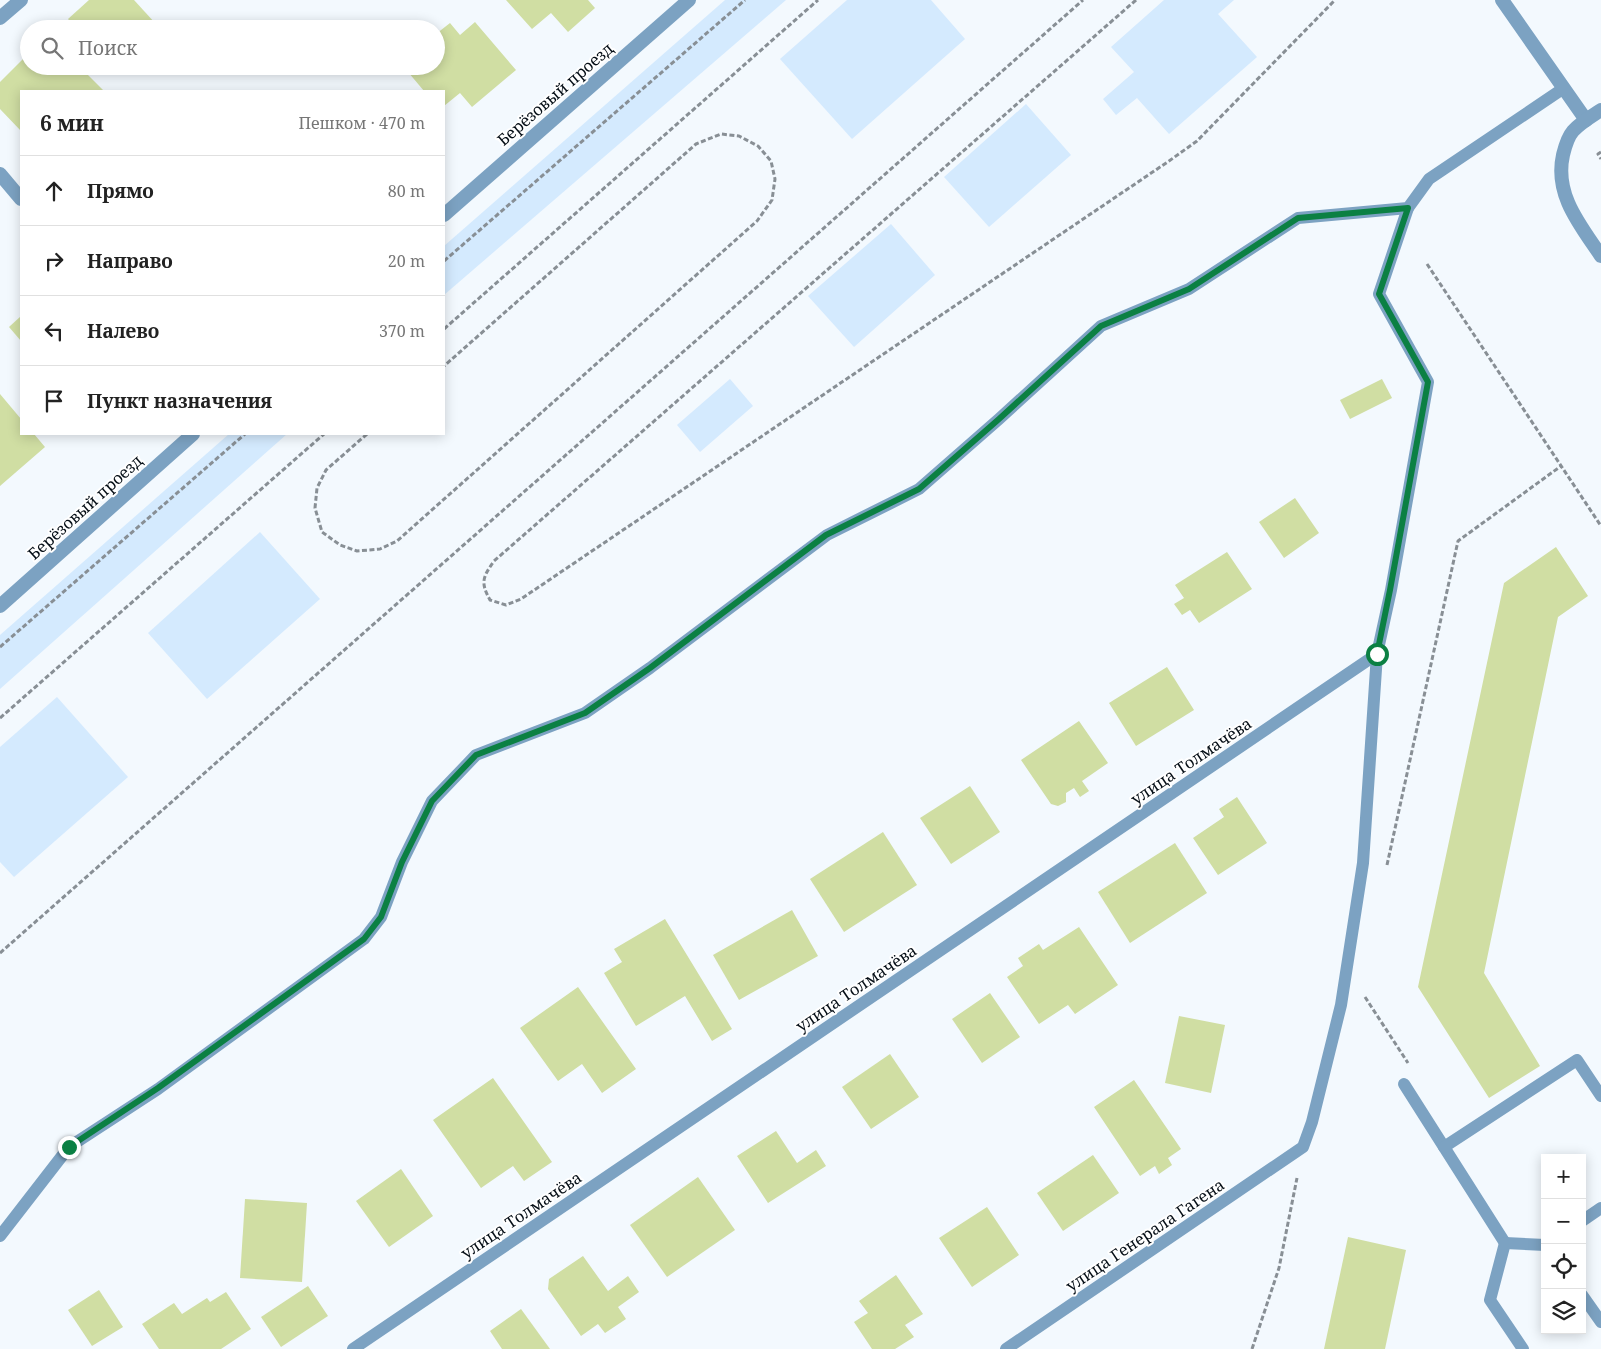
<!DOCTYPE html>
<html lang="ru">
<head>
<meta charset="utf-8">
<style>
	:root { --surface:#fff; --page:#f2f2f2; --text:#222; --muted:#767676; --line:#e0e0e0 }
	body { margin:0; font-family:"Noto Serif",serif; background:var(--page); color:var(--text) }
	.controls { position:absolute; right:15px; bottom:15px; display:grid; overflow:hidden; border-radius:0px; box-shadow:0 2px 12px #0003 }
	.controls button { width:45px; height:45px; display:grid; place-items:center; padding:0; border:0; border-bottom:1px solid var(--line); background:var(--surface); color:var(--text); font:25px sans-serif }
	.stop { position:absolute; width:15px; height:15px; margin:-11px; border:4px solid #0b8043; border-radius:50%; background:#fff }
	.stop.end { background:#0b8043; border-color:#fff; box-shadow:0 1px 5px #0008 }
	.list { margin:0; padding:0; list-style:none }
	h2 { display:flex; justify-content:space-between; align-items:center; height:65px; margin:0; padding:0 20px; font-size:21px }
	h2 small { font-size:16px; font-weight:400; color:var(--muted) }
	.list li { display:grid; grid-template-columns:32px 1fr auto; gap:15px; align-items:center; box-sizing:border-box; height:70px; padding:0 20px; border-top:1px solid var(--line) }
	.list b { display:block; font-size:19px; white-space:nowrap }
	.list em { font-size:16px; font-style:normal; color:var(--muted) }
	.icon { flex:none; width:28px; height:28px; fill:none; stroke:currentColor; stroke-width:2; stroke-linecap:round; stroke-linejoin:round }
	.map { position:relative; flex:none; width:1601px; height:1349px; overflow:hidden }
	.search { position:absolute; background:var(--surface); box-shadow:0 2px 12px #0003; left:20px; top:20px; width:425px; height:55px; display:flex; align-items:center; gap:12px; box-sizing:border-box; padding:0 18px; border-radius:28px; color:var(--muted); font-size:19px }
	.panel { position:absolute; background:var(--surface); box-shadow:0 2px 12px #0003; left:20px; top:90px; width:425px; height:345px; border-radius:0px }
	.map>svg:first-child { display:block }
	.green { fill:#d4eafe }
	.building { fill:#d0dea3 }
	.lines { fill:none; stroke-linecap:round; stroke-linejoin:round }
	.path { stroke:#888f95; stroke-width:3; stroke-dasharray:5 2.5; stroke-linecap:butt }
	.service { stroke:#7ca2c2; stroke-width:12 }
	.minor { stroke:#7ca2c2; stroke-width:14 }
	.tertiary { stroke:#7ca2c2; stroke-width:14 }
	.route { stroke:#0b8043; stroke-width:6 }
	.labels { text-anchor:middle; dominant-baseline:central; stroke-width:4; stroke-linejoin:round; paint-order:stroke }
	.street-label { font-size:16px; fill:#050e16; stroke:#fff }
</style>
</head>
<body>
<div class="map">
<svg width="1601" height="1349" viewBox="0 0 1601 1349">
	<rect width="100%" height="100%" fill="#f3f9fe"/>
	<g class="green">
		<polygon points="725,0 786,0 444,295 444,246"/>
		<polygon points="847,0 931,0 965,39 852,139 780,59"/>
		<polygon points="1164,0 1234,0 1218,14 1257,57 1169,134 1137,98 1116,115 1103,99 1134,72 1111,47"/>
		<polygon points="1026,104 1071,155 989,227 944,177"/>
		<polygon points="891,224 935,275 854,347 808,296"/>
		<polygon points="730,379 753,406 700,452 677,425"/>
		<polygon points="229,434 287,434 0,689 0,635"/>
		<polygon points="260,532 320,599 207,699 148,633"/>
		<polygon points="57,697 128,777 14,877 0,862 0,747"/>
	</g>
	<g class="building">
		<polygon points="89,0 134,0 155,23 148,29 77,29 68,19"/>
		<polygon points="506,0 588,0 595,8 568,32 551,13 532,29"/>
		<polygon points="475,22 516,70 472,107 460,93 444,106 444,91 424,91 403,66 436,66 436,34 450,23 460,35"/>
		<polygon points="29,53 29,66 79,66 104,91 21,91 21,131 0,109 0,82"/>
		<polygon points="21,316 21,341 9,327"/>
		<polygon points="1382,379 1392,398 1350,419 1340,400"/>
		<polygon points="0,394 21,419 21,434 34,434 45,447 0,486"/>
		<polygon points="1295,498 1319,533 1284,558 1259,522"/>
		<polygon points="1556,547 1588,596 1558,617 1484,973 1540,1066 1489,1098 1418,987 1504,583"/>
		<polygon points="1227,552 1252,589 1199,623 1190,610 1182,615 1174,604 1184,598 1175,585"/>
		<polygon points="1167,667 1194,710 1136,746 1109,703"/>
		<polygon points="1079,721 1108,763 1082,781 1089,791 1080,797 1074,788 1066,793 1066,802 1058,806 1051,804 1021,760"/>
		<polygon points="970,786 1000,832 951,864 920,818"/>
		<polygon points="1237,797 1267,843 1218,875 1193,838 1224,817 1219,809"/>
		<polygon points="883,832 917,885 844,932 810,879"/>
		<polygon points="1175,843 1207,893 1130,943 1098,892"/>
		<polygon points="792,910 818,956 739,1000 713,955"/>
		<polygon points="665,919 732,1029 712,1041 685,996 636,1026 604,973 622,962 614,949"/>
		<polygon points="1079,927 1118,985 1075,1014 1068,1005 1039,1024 1007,977 1023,966 1018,958 1039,944 1043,950"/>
		<polygon points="578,987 636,1069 602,1093 582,1064 558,1081 520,1028"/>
		<polygon points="990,993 1020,1037 982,1063 952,1019"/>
		<polygon points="1179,1016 1225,1025 1211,1093 1165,1083"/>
		<polygon points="890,1054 919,1097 871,1129 842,1087"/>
		<polygon points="493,1078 552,1162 524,1181 513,1166 481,1188 433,1120"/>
		<polygon points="1134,1080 1181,1149 1168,1158 1172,1165 1159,1174 1155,1166 1140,1176 1094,1107"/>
		<polygon points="776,1131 797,1163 816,1150 826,1166 768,1203 737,1156"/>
		<polygon points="1093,1155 1119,1193 1063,1231 1037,1193"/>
		<polygon points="401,1169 433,1216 389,1247 356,1201"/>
		<polygon points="698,1177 735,1230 667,1277 630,1225"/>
		<polygon points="245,1199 307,1203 302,1282 240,1278"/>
		<polygon points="987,1207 1019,1255 972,1287 939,1238"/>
		<polygon points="1348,1237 1406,1250 1385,1349 1324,1349"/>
		<polygon points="583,1256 608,1291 628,1276 639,1292 618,1307 626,1319 605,1333 598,1324 581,1336 548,1289 549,1279"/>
		<polygon points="896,1275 923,1314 905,1325 914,1337 895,1349 872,1349 854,1322 868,1313 859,1301"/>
		<polygon points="308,1286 328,1316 281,1347 261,1317"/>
		<polygon points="99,1290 123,1327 92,1346 68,1310"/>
		<polygon points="226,1292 251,1329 221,1349 159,1349 142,1324 174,1303 182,1314 207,1298 210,1302"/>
		<polygon points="521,1309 550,1349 502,1349 490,1331"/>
	</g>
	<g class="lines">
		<g class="path">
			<path d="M 1136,0 L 494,561 C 483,577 480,582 490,600 L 506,605 L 521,599 L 1169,161 L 1197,141 L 1335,0"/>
			<polyline points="1601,152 1598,154 1601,159"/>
			<polyline points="444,261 745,0"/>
			<polyline points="1427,264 1601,526"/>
			<polyline points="444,329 818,0"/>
			<polyline points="367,434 326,470 317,488 315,508 322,532 340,545 357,551 380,549 397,541 757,221 772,200 775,179 771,161 758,146 739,136 721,134 696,144 444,366"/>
			<polyline points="0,647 245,434"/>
			<polyline points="0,718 324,434"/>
			<polyline points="1387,865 1458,541 1561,466"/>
			<polyline points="0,953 1083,0"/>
			<polyline points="1365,997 1408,1063"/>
			<polyline points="1252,1349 1279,1268 1297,1178"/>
		</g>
		<g class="service">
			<polyline points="1404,1084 1505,1243"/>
			<polyline points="1444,1147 1577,1060 1601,1096"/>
			<polyline points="1582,1221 1601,1208"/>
			<polyline points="0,1236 69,1147 158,1089 364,939 381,917 402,862 432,801 476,755 585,713 650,668 827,535 919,489 999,419 1101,326 1189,289 1298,218 1408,208 1429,179 1564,88"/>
			<polyline points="1582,1295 1601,1322"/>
			<polyline points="353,1349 1377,654"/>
			<polyline points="1006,1349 1303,1147 1312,1122 1341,1005 1363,863 1377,654 1391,590 1428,382 1379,294 1408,208"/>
			<polyline points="1523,1349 1490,1300 1505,1243 1545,1245"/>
		</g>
		<g class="minor">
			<polyline points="1502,0 1586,120"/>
			<polyline points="0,18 21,0"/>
			<polyline points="0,174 21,199"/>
			<polyline points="444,215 689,0"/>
			<polyline points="0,606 193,434"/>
		</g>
		<path class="tertiary" d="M 1601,110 C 1592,116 1580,123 1573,131 C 1567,138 1565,147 1563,155 C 1554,195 1581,226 1601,256"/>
	</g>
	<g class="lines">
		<polyline class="route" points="69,1147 158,1088 364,939 381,917 402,862 432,801 476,755 585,713 650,668 826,535 919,489 999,419 1101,326 1189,289 1298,218 1408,208 1379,294 1428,382 1390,590 1377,654"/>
	</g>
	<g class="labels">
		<g class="street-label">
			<text transform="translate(555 94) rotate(-41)">Берёзовый проезд</text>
			<text transform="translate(85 507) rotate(-42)">Берёзовый проезд</text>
			<text transform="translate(1191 761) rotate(-34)">улица Толмачёва</text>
			<text transform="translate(856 988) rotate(-34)">улица Толмачёва</text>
			<text transform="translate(521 1215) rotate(-34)">улица Толмачёва</text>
			<text transform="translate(1145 1235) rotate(-34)">улица Генерала Гагена</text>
		</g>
	</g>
</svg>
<div class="controls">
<button>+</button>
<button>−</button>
<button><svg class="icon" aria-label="locate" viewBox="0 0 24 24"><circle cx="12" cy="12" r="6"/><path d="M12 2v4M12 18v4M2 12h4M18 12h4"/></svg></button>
<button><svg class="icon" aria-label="layers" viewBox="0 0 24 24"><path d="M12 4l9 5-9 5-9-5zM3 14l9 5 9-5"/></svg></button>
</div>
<div class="stop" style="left:1377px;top:654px"></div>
<div class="stop end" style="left:69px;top:1147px"></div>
<div class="search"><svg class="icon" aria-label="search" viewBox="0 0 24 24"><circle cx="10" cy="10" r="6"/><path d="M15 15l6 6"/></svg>Поиск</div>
<section class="panel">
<h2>6 мин<small>Пешком · 470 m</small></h2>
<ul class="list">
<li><svg class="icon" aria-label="ahead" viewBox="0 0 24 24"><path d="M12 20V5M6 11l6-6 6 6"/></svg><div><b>Прямо</b></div><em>80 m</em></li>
<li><svg class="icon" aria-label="right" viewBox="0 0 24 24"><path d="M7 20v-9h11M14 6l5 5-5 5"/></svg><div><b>Направо</b></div><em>20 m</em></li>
<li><svg class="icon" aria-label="left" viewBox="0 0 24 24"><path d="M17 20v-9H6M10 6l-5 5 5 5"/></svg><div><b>Налево</b></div><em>370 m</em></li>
<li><svg class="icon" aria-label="arrive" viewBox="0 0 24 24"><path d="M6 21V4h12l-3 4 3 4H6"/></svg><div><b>Пункт назначения</b></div></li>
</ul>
</section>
</div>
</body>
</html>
